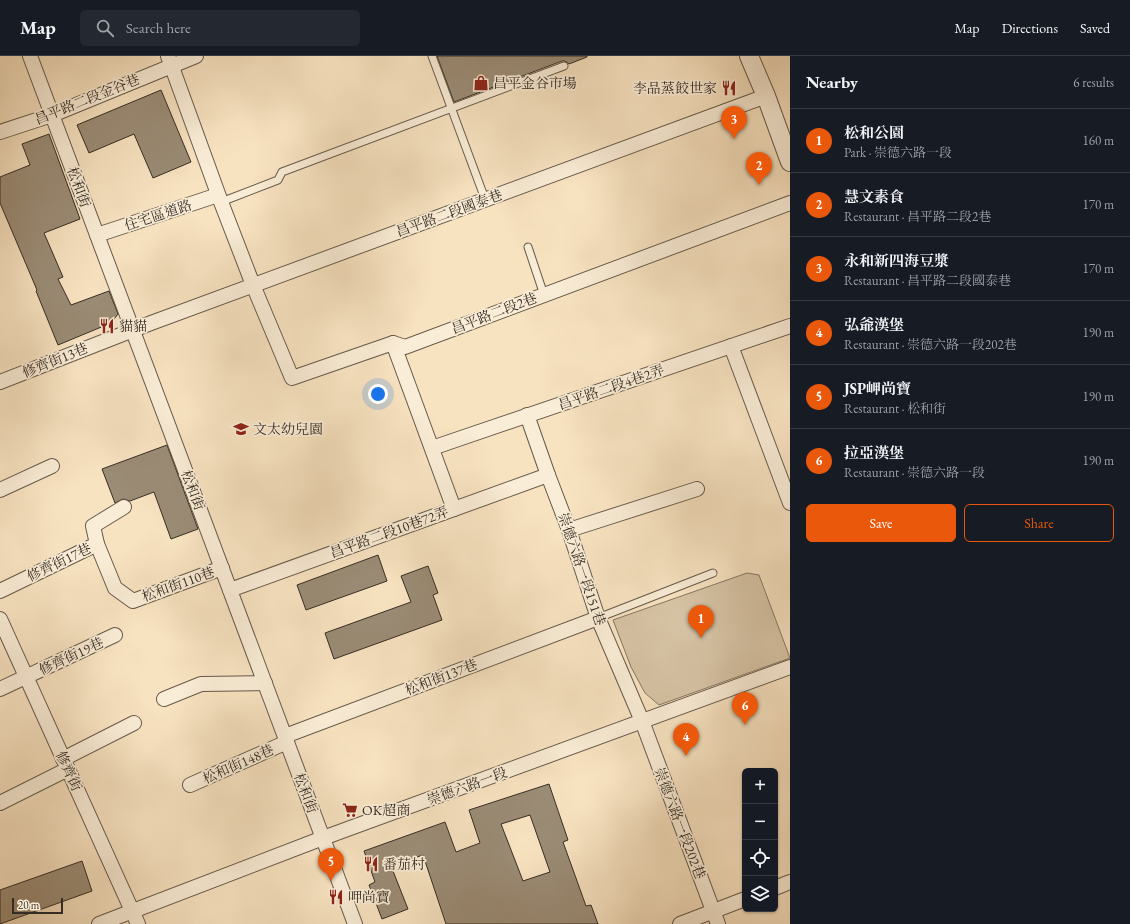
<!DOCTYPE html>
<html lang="en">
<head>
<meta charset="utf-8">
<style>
	:root { --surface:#171b24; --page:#242831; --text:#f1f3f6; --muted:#9ea1a6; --line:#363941; --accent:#ea580c }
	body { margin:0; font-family:"EB Garamond","Noto Serif TC",serif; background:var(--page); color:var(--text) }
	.controls { position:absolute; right:12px; bottom:12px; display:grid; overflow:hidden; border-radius:6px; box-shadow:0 1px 3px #0004 }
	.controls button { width:36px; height:36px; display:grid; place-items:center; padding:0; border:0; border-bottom:1px solid var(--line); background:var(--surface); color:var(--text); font:20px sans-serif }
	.scale { position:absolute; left:12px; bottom:10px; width:51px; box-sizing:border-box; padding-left:4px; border:2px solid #362d24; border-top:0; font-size:11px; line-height:14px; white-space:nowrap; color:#362d24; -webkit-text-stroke:3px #faedd7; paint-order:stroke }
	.you { position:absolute; left:378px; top:338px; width:14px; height:14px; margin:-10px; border:3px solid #fff; border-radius:50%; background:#1a73e8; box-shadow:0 0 0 6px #1a73e833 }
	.badge { display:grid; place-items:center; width:26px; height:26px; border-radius:50%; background:var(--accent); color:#fff; font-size:13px; font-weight:700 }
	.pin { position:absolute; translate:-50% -33px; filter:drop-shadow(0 1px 2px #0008) }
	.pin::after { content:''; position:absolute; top:21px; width:14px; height:12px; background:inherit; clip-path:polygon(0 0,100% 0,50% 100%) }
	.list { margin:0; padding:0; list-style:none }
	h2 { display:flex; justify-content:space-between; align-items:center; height:52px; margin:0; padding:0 16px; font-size:17px }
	h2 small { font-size:13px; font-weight:400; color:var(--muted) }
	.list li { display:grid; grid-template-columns:26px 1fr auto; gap:12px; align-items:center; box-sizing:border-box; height:64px; padding:0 16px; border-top:1px solid var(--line) }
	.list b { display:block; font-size:15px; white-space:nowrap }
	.list p { margin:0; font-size:13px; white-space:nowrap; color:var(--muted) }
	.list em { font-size:13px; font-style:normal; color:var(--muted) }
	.actions { display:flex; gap:8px; padding:12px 16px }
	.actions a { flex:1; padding:9px 0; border:1px solid var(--accent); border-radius:6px; text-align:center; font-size:14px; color:var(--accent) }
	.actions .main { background:var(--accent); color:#fff }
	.icon { flex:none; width:22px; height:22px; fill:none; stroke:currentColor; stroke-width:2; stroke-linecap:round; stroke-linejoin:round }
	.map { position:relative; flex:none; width:790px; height:868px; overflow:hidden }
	header { display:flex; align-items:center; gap:24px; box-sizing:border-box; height:56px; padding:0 20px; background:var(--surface); border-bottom:1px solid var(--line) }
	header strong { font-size:19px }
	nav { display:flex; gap:22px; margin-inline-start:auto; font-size:14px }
	.search { width:280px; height:36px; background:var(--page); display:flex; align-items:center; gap:10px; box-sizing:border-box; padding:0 14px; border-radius:6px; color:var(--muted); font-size:15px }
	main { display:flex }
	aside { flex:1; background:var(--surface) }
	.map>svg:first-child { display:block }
	.green { fill:#d7c4a6; stroke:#867865 }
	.building { fill:#9b8c76; stroke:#362d24; fill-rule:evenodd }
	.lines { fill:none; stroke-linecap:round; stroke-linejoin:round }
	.service-casing { stroke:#665a4b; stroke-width:9 }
	.minor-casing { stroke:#665a4b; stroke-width:16 }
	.tertiary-casing { stroke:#665a4b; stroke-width:20 }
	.service { stroke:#faedd7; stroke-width:7 }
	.minor { stroke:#faedd7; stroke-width:14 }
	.tertiary { stroke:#faedd7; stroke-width:18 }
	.labels { text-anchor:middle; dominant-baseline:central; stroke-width:3.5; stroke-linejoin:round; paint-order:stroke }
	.poi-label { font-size:14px; fill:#362d24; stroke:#faedd7; text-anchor:start }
	.street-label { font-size:14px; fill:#362d24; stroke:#faedd7 }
</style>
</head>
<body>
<header>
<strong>Map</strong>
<div class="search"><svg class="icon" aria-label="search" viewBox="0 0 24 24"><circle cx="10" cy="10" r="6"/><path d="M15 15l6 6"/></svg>Search here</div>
<nav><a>Map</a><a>Directions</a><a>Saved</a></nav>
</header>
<main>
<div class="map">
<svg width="790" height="868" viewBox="0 0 790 868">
	<rect width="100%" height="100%" fill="#f8e3c1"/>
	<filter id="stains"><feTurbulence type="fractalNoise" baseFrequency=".005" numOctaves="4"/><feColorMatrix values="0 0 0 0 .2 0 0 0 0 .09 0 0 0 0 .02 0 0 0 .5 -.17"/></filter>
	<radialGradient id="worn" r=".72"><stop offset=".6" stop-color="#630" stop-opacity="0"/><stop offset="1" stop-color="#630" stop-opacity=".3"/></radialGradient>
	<polygon class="green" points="747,517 759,519 790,602 659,649 645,637 631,611 613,564"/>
	<g class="building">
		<polygon points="437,0 587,0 587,1 569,8 565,5 562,5 454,46"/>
		<polygon points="161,34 191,106 153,122 134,78 89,97 77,69"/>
		<polygon points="49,78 80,163 44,177 63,221 58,223 71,249 109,235 118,258 111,267 58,289 36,235 37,234 0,147 0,121 30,109 22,88"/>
		<polygon points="167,389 198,473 171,483 154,436 130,445 123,443 115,447 102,413"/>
		<polygon points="378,499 387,525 306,554 297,529"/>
		<polygon points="428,510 438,537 433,539 442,564 334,603 325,577 411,546 401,520"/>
		<path d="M 549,728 L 568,784 L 563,786 L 586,850 L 591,849 L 598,868 L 446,868 L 423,799 L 391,810 L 408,853 L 382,863 L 369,829 L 375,826 L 364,795 L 445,766 L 456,796 L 480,787 L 469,754 ZM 530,759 L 550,816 L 523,825 L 501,768 Z"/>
		<polygon points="82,805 92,835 0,868 0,834"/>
	</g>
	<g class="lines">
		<g class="service-casing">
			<g id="service">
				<polyline points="432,0 485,143"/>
				<polyline points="221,146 278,124 282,116 564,10"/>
				<polyline points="528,191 544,239"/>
				<polyline points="598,562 713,517"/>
			</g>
		</g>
		<g class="minor-casing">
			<g id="minor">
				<polyline points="30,0 355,868"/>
				<polyline points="168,0 221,146 253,229 292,322 393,287 405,291 790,147"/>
				<polyline points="0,76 52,59 196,0"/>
				<polyline points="97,179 218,139"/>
				<polyline points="393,287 454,453"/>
				<polyline points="731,290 790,447"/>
				<polyline points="0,326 151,267 766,40"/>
				<polyline points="527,359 548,419 569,474 598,562 642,665 718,868"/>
				<polyline points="432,392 790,270"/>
				<polyline points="0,434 52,410"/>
				<polyline points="124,451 93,470 97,488 115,532 133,545 222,512"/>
				<polyline points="569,474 697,433"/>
				<polyline points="230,534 548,419"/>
				<polyline points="0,535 97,488"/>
				<polyline points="0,563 138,868"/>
				<polyline points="0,633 115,579"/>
				<polyline points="164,643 201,628 265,627"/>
				<polyline points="285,680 598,562"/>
				<polyline points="63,703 134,667"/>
				<polyline points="190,729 287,686"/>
				<polyline points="0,747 68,713"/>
				<polyline points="775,832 790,826"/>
				<polyline points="99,868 323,782 790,611"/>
				<polyline points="680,868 745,843"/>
			</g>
		</g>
		<g class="tertiary-casing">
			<polyline id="tertiary" points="749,0 766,40 790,106"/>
		</g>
		<use href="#service" class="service"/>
		<use href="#minor" class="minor"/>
		<use href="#tertiary" class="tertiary"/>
	</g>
	<defs>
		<g id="shop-bare" transform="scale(1.2)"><path d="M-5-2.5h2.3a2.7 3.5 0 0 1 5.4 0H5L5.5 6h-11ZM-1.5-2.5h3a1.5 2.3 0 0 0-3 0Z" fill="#8f2418" stroke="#faedd7" stroke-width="2.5" paint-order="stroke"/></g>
		<g id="restaurant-bare" transform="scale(1.2)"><path d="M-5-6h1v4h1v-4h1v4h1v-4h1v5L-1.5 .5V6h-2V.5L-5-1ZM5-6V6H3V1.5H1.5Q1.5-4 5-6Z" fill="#8f2418" stroke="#faedd7" stroke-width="2.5" paint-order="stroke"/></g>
		<g id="school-bare" transform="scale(1.2)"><path d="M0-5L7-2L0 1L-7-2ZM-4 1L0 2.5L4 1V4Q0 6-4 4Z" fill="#8f2418" stroke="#faedd7" stroke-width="2.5" paint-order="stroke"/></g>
		<g id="supermarket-bare" transform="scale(1.2)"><path d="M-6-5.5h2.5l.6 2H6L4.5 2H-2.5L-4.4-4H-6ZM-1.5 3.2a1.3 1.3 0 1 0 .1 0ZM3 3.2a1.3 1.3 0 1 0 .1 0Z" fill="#8f2418" stroke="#faedd7" stroke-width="2.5" paint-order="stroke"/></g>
	</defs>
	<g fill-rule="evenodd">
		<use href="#shop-bare" x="481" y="27"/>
		<use href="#restaurant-bare" x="729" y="32"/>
		<use href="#restaurant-bare" x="107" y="270"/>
		<use href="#school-bare" x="241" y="373"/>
		<use href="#supermarket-bare" x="350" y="754"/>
		<use href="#restaurant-bare" x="371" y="808"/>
		<use href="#restaurant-bare" x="336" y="841"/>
	</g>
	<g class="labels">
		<g class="poi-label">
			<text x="493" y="27">昌平金谷市場</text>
			<text x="717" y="32" text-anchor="end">李品蒸餃世家</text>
			<text x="119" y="270">貓貓</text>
			<text x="253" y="373">文太幼兒園</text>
			<text x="362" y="754">OK超商</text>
			<text x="383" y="808">番茄村</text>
			<text x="348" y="841">呷尚寶</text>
		</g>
		<g class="street-label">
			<text transform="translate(87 43) rotate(-22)">昌平路二段金谷巷</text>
			<text transform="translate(79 131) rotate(70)">松和街</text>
			<text transform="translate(449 157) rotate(-20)">昌平路二段國泰巷</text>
			<text transform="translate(158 159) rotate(-18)">住宅區道路</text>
			<text transform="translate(494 257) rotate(-21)">昌平路二段2巷</text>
			<text transform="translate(55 304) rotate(-22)">修齊街13巷</text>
			<text transform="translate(611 331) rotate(-19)">昌平路二段4巷2弄</text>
			<text transform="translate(193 434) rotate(69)">松和街</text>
			<text transform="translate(389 476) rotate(-20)">昌平路二段10巷72弄</text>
			<text transform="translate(59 506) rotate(-26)">修齊街17巷</text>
			<text transform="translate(582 513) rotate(71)">崇德六路一段151巷</text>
			<text transform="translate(178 528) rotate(-20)">松和街110巷</text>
			<text transform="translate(71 600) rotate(-25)">修齊街19巷</text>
			<text transform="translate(441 621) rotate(-21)">松和街137巷</text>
			<text transform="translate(238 708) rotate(-24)">松和街148巷</text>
			<text transform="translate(69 715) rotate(65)">修齊街</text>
			<text transform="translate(467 730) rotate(-20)">崇德六路一段</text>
			<text transform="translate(306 737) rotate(69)">松和街</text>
			<text transform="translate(680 767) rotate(69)">崇德六路一段202巷</text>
		</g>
	</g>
	<rect width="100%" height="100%" filter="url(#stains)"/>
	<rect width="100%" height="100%" fill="url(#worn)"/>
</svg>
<div class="controls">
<button>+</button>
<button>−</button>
<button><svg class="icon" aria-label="locate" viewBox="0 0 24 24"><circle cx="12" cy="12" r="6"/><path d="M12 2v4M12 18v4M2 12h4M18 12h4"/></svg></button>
<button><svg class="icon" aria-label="layers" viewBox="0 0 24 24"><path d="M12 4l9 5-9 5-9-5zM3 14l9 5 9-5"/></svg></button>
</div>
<div class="scale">20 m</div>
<div class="you"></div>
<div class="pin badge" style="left:701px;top:582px">1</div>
<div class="pin badge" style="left:759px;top:129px">2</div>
<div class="pin badge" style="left:734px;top:83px">3</div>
<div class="pin badge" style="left:686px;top:700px">4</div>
<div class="pin badge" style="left:331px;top:825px">5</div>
<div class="pin badge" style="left:745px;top:669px">6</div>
</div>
<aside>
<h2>Nearby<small>6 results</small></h2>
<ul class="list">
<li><span class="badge">1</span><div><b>松和公園</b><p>Park · 崇德六路一段</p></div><em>160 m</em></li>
<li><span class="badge">2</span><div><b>慧文素食</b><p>Restaurant · 昌平路二段2巷</p></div><em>170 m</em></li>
<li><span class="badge">3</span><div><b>永和新四海豆漿</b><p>Restaurant · 昌平路二段國泰巷</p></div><em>170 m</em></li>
<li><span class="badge">4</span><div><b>弘爺漢堡</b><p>Restaurant · 崇德六路一段202巷</p></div><em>190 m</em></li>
<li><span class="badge">5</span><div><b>JSP岬尚寶</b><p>Restaurant · 松和街</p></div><em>190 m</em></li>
<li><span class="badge">6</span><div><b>拉亞漢堡</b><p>Restaurant · 崇德六路一段</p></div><em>190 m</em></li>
</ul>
<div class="actions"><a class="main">Save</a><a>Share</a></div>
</aside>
</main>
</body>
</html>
